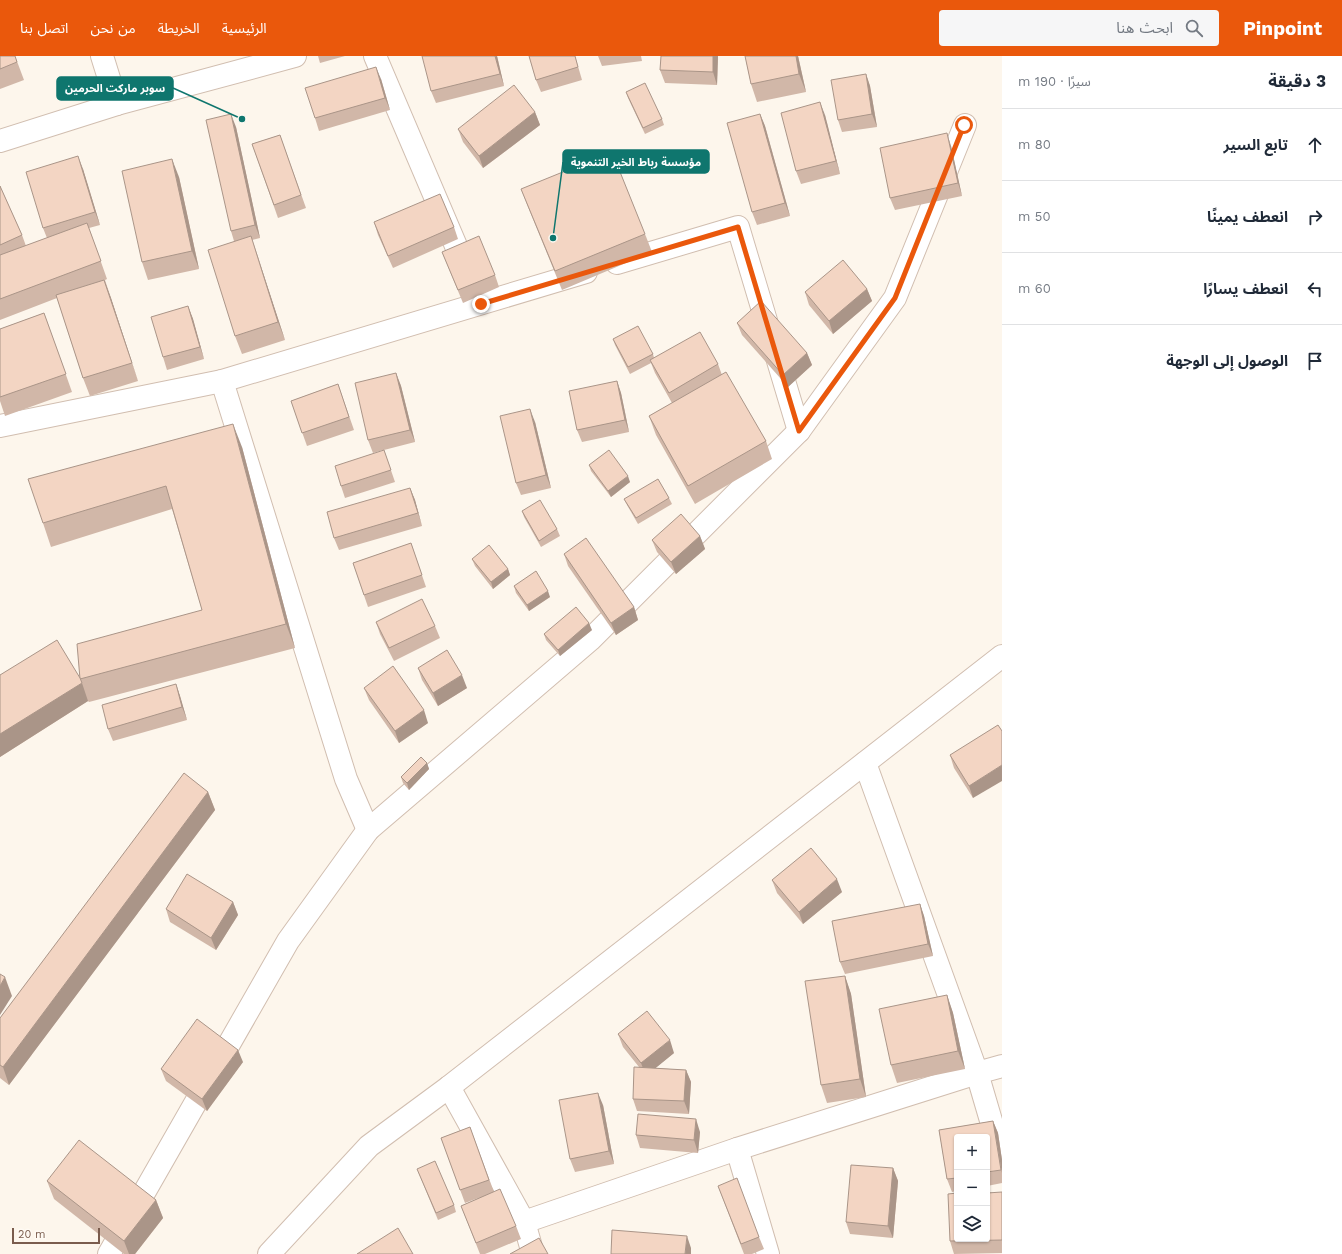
<!DOCTYPE html>
<html lang="ar">
<head>
<meta charset="utf-8">
<style>
	:root { --surface:#fff; --page:#f6f6f7; --text:#1f2937; --muted:#747a83; --line:#e0e1e3; --accent:#ea580c }
	body { margin:0; font-family:"Work Sans","Noto Sans Arabic",sans-serif; background:var(--page); color:var(--text); direction:rtl }
	.controls { position:absolute; right:12px; bottom:12px; display:grid; overflow:hidden; border-radius:4px; box-shadow:0 1px 3px #0004 }
	.controls button { width:36px; height:36px; display:grid; place-items:center; padding:0; border:0; border-bottom:1px solid var(--line); background:var(--surface); color:var(--text); font:20px sans-serif }
	.scale { position:absolute; left:12px; bottom:10px; width:88px; box-sizing:border-box; padding-left:4px; border:2px solid #7a5c4d; border-top:0; font-size:11px; line-height:14px; white-space:nowrap; color:#7a5c4d; -webkit-text-stroke:3px #fffaf3; paint-order:stroke }
	.stop { position:absolute; width:12px; height:12px; margin:-9px; border:3px solid #ea580c; border-radius:50%; background:#fff }
	.stop.end { background:#ea580c; border-color:#fff; box-shadow:0 1px 4px #0008 }
	.list { margin:0; padding:0; list-style:none }
	h2 { display:flex; justify-content:space-between; align-items:center; height:52px; margin:0; padding:0 16px; font-size:17px }
	h2 small { font-size:13px; font-weight:400; color:var(--muted) }
	.list li { display:grid; grid-template-columns:26px 1fr auto; gap:12px; align-items:center; box-sizing:border-box; height:72px; padding:0 16px; border-top:1px solid var(--line) }
	.list b { display:block; font-size:15px; white-space:nowrap }
	.list em { font-size:13px; font-style:normal; color:var(--muted) }
	.icon { flex:none; width:22px; height:22px; fill:none; stroke:currentColor; stroke-width:2; stroke-linecap:round; stroke-linejoin:round }
	.map { position:relative; flex:none; width:1002px; height:1198px; overflow:hidden; direction:ltr }
	header { display:flex; align-items:center; gap:24px; box-sizing:border-box; height:56px; padding:0 20px; background:var(--accent); color:#fff }
	header strong { font-size:19px }
	nav { display:flex; gap:22px; margin-inline-start:auto; font-size:14px }
	.search { width:280px; height:36px; background:var(--page); display:flex; align-items:center; gap:10px; box-sizing:border-box; padding:0 14px; border-radius:4px; color:var(--muted); font-size:15px }
	main { display:flex }
	aside { flex:1; background:var(--surface) }
	.map>svg:first-child { display:block }
	.lines { fill:none; stroke-linecap:round; stroke-linejoin:round }
	.street-casing { stroke:#d1beb0; stroke-width:24 }
	.street { stroke:#fff; stroke-width:22 }
	.wall { fill:#d1b7a8 }
	.shaded-wall { fill:#aa9588 }
	.building { fill:#f3d5c3; stroke:#aa9588 }
	.route { stroke:#ea580c; stroke-width:5 }
	.leader { fill:none; stroke:#0f766e; stroke-width:1.5 }
	.callout-dot { fill:#0f766e; stroke:#fffaf3; stroke-width:1.5 }
	.callout { fill:#0f766e; stroke:#0f766e; stroke-width:1.5 }
	.callout-label { font-size:11px; text-anchor:middle; font-weight:bold; fill:#fff }
</style>
</head>
<body>
<header>
<strong>Pinpoint</strong>
<div class="search"><svg class="icon" aria-label="search" viewBox="0 0 24 24"><circle cx="10" cy="10" r="6"/><path d="M15 15l6 6"/></svg>ابحث هنا</div>
<nav><a>الرئيسية</a><a>الخريطة</a><a>من نحن</a><a>اتصل بنا</a></nav>
</header>
<main>
<aside>
<h2>3 دقيقة<small>سيرًا · 190 m</small></h2>
<ul class="list">
<li><svg class="icon" aria-label="ahead" viewBox="0 0 24 24"><path d="M12 20V5M6 11l6-6 6 6"/></svg><div><b>تابع السير</b></div><em>80 m</em></li>
<li><svg class="icon" aria-label="right" viewBox="0 0 24 24"><path d="M7 20v-9h11M14 6l5 5-5 5"/></svg><div><b>انعطف يمينًا</b></div><em>50 m</em></li>
<li><svg class="icon" aria-label="left" viewBox="0 0 24 24"><path d="M17 20v-9H6M10 6l-5 5 5 5"/></svg><div><b>انعطف يسارًا</b></div><em>60 m</em></li>
<li><svg class="icon" aria-label="arrive" viewBox="0 0 24 24"><path d="M6 21V4h12l-3 4 3 4H6"/></svg><div><b>الوصول إلى الوجهة</b></div></li>
</ul>
</aside>
<div class="map">
<svg width="1002" height="1198" viewBox="0 0 1002 1198">
	<rect width="100%" height="100%" fill="#fdf6ec"/>
	<g class="lines">
		<g class="street-casing">
			<g id="street">
				<polyline points="102,0 117,48"/>
				<polyline points="375,0 468,218"/>
				<polyline points="0,85 117,48 295,0"/>
				<polyline points="617,207 738,171 799,375"/>
				<polyline points="222,325 346,723 368,774"/>
				<polyline points="0,370 222,325 586,216"/>
				<polyline points="865,707 977,1017 1002,1102"/>
				<polyline points="449,1031 524,1166 533,1198"/>
				<polyline points="737,1093 768,1198"/>
				<polyline points="524,1166 737,1093 977,1017 1002,1010"/>
				<polyline points="109,1198 288,885 368,774 590,584 799,375 895,242 965,69"/>
				<polyline points="269,1198 369,1090 449,1031 1002,600"/>
			</g>
		</g>
		<use href="#street" class="street"/>
	</g>
	<g class="wall">
		<polygon points="0,0 15,0 24,24 0,33"/>
		<polygon points="318,0 345,0 320,7"/>
		<polygon points="497,0 504,30 436,47 431,35"/>
		<polygon points="529,0 575,0 582,24 541,36 536,24"/>
		<polygon points="598,0 641,0 642,5 602,10"/>
		<polygon points="718,0 717,29 665,27 660,14"/>
		<polygon points="745,0 798,0 806,36 757,46 751,28"/>
		<polygon points="866,18 870,30 877,71 842,76 838,64"/>
		<polygon points="381,23 390,54 319,75 315,62"/>
		<polygon points="626,36 662,63 664,69 645,78 628,42"/>
		<polygon points="535,56 540,69 483,112 463,86 458,73"/>
		<polygon points="760,58 765,70 790,160 757,169 752,156"/>
		<polygon points="825,59 840,118 801,128 796,115"/>
		<polygon points="236,71 260,182 252,184 285,284 242,298 235,280 234,185 231,175"/>
		<polygon points="280,79 306,152 278,162 252,88"/>
		<polygon points="951,90 962,140 895,154 890,142"/>
		<polygon points="83,113 100,169 89,172 107,223 105,224 111,242 138,325 90,340 83,322 57,242 0,264 0,130 22,179 26,190 47,182 43,172"/>
		<polygon points="179,121 199,213 148,224 142,206"/>
		<polygon points="521,133 645,178 652,196 562,234 528,151"/>
		<polygon points="374,166 454,171 458,183 393,212 378,179"/>
		<polygon points="442,196 495,219 499,231 463,247"/>
		<polygon points="867,233 872,245 833,278 809,249 805,236"/>
		<polygon points="188,250 193,263 204,303 167,314 163,301"/>
		<polygon points="44,257 72,336 5,360 0,345 0,273"/>
		<polygon points="737,267 807,297 812,309 788,331 742,279"/>
		<polygon points="613,283 653,298 654,302 718,308 722,319 766,385 772,403 695,448 656,379 649,360 672,347 655,317 651,307 630,318 615,289"/>
		<polygon points="396,317 401,330 415,386 384,394 395,426 345,442 341,430 383,394 373,397 368,384"/>
		<polygon points="617,325 621,337 629,376 582,386 577,374"/>
		<polygon points="338,328 354,374 307,390 291,345"/>
		<polygon points="535,366 551,432 521,439 516,427"/>
		<polygon points="242,391 295,592 89,646 88,645 0,701 0,619 80,622 202,554 172,453 51,491 43,467"/>
		<polygon points="589,409 630,426 611,441 591,415"/>
		<polygon points="410,432 415,444 422,470 339,494 334,482"/>
		<polygon points="669,442 672,448 638,468 627,449 624,443"/>
		<polygon points="522,455 557,473 560,480 541,491 524,461"/>
		<polygon points="700,480 705,493 676,518 657,496 652,484"/>
		<polygon points="411,487 426,531 368,551 353,507"/>
		<polygon points="564,498 634,551 638,564 616,579 568,510"/>
		<polygon points="472,503 508,513 510,519 493,533 475,510"/>
		<polygon points="514,530 550,541 529,555 516,537"/>
		<polygon points="376,566 435,570 440,582 394,605 380,578"/>
		<polygon points="592,574 560,600 546,584 544,578"/>
		<polygon points="418,612 467,632 438,650 422,624"/>
		<polygon points="176,628 180,640 187,664 113,685 108,673"/>
		<polygon points="364,632 428,667 399,687 369,644"/>
		<polygon points="1002,675 973,742 954,712 950,699"/>
		<polygon points="427,707 429,713 409,734 403,727 401,721"/>
		<polygon points="208,736 215,754 9,1029 0,1022 0,962"/>
		<polygon points="772,824 842,836 803,868 777,837"/>
		<polygon points="233,846 238,859 216,894 170,866 166,853"/>
		<polygon points="920,848 924,860 933,900 845,918 840,906"/>
		<polygon points="845,920 851,938 866,1041 827,1047 821,1029"/>
		<polygon points="947,939 953,957 965,1013 897,1027 891,1009"/>
		<polygon points="618,978 674,997 655,1012 686,1014 691,1026 689,1058 637,1055 633,1043 639,1011 623,991"/>
		<polygon points="243,1006 207,1055 166,1025 161,1013"/>
		<polygon points="603,1049 614,1108 575,1116 570,1103"/>
		<polygon points="993,1065 998,1077 1002,1104 1002,1127 987,1130 987,1081 957,1081 957,1135 952,1136 947,1123 939,1074"/>
		<polygon points="470,1071 494,1136 516,1170 521,1183 485,1198 480,1198 461,1150 481,1141 465,1147 441,1082"/>
		<polygon points="700,1076 698,1097 640,1092 636,1079"/>
		<polygon points="893,1112 898,1125 893,1182 850,1178 846,1166"/>
		<polygon points="417,1113 454,1149 456,1156 438,1164"/>
		<polygon points="47,1125 156,1144 163,1162 135,1198 124,1198 54,1143"/>
		<polygon points="718,1130 759,1181 764,1193 752,1198 744,1198"/>
		<polygon points="1002,1136 1002,1197 954,1198 950,1185"/>
	</g>
	<g class="shaded-wall">
		<polygon points="495,0 497,0 504,30 500,18"/>
		<polygon points="713,0 718,0 717,29 713,16"/>
		<polygon points="796,0 798,0 806,36 799,18"/>
		<polygon points="376,11 381,23 390,54 385,42"/>
		<polygon points="866,18 870,30 877,71 872,58"/>
		<polygon points="820,46 825,59 840,118 836,105"/>
		<polygon points="535,56 540,69 483,112 479,100"/>
		<polygon points="231,58 236,71 260,182 255,169"/>
		<polygon points="760,58 765,70 790,160 785,147"/>
		<polygon points="947,77 951,90 962,140 958,127"/>
		<polygon points="78,100 83,113 100,169 95,156"/>
		<polygon points="172,103 179,121 199,213 192,195"/>
		<polygon points="251,180 257,198 285,284 278,266"/>
		<polygon points="104,224 111,242 138,325 132,307"/>
		<polygon points="867,233 872,245 833,278 829,265"/>
		<polygon points="188,250 193,263 204,303 200,291"/>
		<polygon points="807,297 812,309 788,331 783,319"/>
		<polygon points="396,317 401,330 415,386 410,374"/>
		<polygon points="617,325 621,337 629,376 625,364"/>
		<polygon points="530,353 535,366 551,432 546,419"/>
		<polygon points="233,368 242,391 295,592 286,568"/>
		<polygon points="628,420 630,426 611,441 608,435"/>
		<polygon points="410,432 415,444 422,470 418,457"/>
		<polygon points="700,480 705,493 676,518 671,506"/>
		<polygon points="508,513 510,519 493,533 491,526"/>
		<polygon points="548,535 550,541 529,555 527,549"/>
		<polygon points="634,551 638,564 616,579 611,567"/>
		<polygon points="589,567 592,574 560,600 558,594"/>
		<polygon points="462,619 467,632 438,650 433,637"/>
		<polygon points="82,627 88,645 0,701 0,678"/>
		<polygon points="176,628 180,640 187,664 182,651"/>
		<polygon points="424,654 428,667 399,687 395,675"/>
		<polygon points="427,707 429,713 409,734 407,727"/>
		<polygon points="1002,709 1002,725 973,742 969,730"/>
		<polygon points="208,736 215,754 9,1029 3,1011"/>
		<polygon points="837,823 842,836 803,868 799,856"/>
		<polygon points="233,846 238,859 216,894 211,882"/>
		<polygon points="920,848 924,860 933,900 928,888"/>
		<polygon points="845,920 851,938 866,1041 860,1023"/>
		<polygon points="5,921 12,940 0,959 0,930"/>
		<polygon points="947,939 953,957 965,1013 958,995"/>
		<polygon points="670,984 674,997 646,1020 641,1007"/>
		<polygon points="238,994 243,1006 207,1055 202,1043"/>
		<polygon points="686,1014 691,1026 689,1058 684,1045"/>
		<polygon points="598,1037 603,1049 614,1108 609,1095"/>
		<polygon points="696,1063 700,1076 698,1097 694,1084"/>
		<polygon points="993,1065 998,1077 1002,1104 1002,1117"/>
		<polygon points="893,1112 898,1125 893,1182 888,1170"/>
		<polygon points="156,1144 163,1162 135,1198 129,1198 124,1185"/>
		<polygon points="687,1180 691,1192 691,1198 685,1198"/>
	</g>
	<g class="building">
		<polygon points="0,0 15,0 17,6 0,13"/>
		<polygon points="422,0 495,0 500,18 431,35"/>
		<polygon points="529,0 575,0 578,11 536,24"/>
		<polygon points="661,0 713,0 713,16 660,14"/>
		<polygon points="745,0 796,0 799,18 751,28"/>
		<polygon points="376,11 385,42 315,62 305,32"/>
		<polygon points="866,18 872,58 838,64 831,24"/>
		<polygon points="645,27 662,63 643,72 626,36"/>
		<polygon points="514,29 535,56 479,100 458,73"/>
		<polygon points="820,46 836,105 796,115 781,57"/>
		<polygon points="231,58 255,169 231,175 206,64"/>
		<polygon points="760,58 785,147 752,156 727,67"/>
		<polygon points="947,77 958,127 890,142 880,92"/>
		<polygon points="280,79 301,139 274,149 252,88"/>
		<polygon points="612,96 645,178 555,215 521,133"/>
		<polygon points="78,100 95,156 43,172 26,116"/>
		<polygon points="172,103 192,195 142,206 122,115"/>
		<polygon points="0,130 22,179 0,189"/>
		<polygon points="440,138 454,171 388,200 374,166"/>
		<polygon points="87,167 101,205 0,243 0,199"/>
		<polygon points="251,180 278,266 235,280 208,194"/>
		<polygon points="479,180 495,219 458,234 442,196"/>
		<polygon points="843,204 867,233 829,265 805,236"/>
		<polygon points="104,224 132,307 83,322 56,239"/>
		<polygon points="761,245 807,297 783,319 737,267"/>
		<polygon points="188,250 200,291 163,301 151,261"/>
		<polygon points="44,257 66,318 0,341 0,273"/>
		<polygon points="638,270 653,298 628,311 613,283"/>
		<polygon points="700,276 718,308 669,337 650,304"/>
		<polygon points="726,316 766,385 688,430 649,360"/>
		<polygon points="396,317 410,374 368,384 355,327"/>
		<polygon points="617,325 625,364 577,374 569,335"/>
		<polygon points="338,328 349,361 302,377 291,345"/>
		<polygon points="530,353 546,419 516,427 500,360"/>
		<polygon points="233,368 286,568 80,623 77,588 202,554 166,430 43,467 28,423"/>
		<polygon points="384,394 391,414 341,430 335,410"/>
		<polygon points="609,394 628,420 608,435 589,409"/>
		<polygon points="658,423 669,442 636,462 624,443"/>
		<polygon points="410,432 418,457 334,482 327,456"/>
		<polygon points="540,444 557,473 539,485 522,455"/>
		<polygon points="681,458 700,480 671,506 652,484"/>
		<polygon points="586,482 634,551 611,567 564,498"/>
		<polygon points="411,487 422,519 364,539 353,507"/>
		<polygon points="489,489 508,513 491,526 472,503"/>
		<polygon points="536,515 548,535 527,549 514,530"/>
		<polygon points="422,543 435,570 389,592 376,566"/>
		<polygon points="576,551 589,567 558,594 544,578"/>
		<polygon points="57,584 80,622 82,627 0,678 0,619"/>
		<polygon points="447,594 462,619 433,637 418,612"/>
		<polygon points="393,610 424,654 395,675 364,632"/>
		<polygon points="176,628 182,651 108,673 102,649"/>
		<polygon points="998,669 1002,675 1002,709 969,730 950,699"/>
		<polygon points="421,701 427,707 407,727 401,721"/>
		<polygon points="184,717 208,736 3,1011 0,1009 0,962"/>
		<polygon points="811,792 837,823 799,856 772,824"/>
		<polygon points="187,818 233,846 211,882 166,853"/>
		<polygon points="920,848 928,888 840,906 832,865"/>
		<polygon points="0,918 5,921 0,930"/>
		<polygon points="845,920 860,1023 821,1029 805,925"/>
		<polygon points="947,939 958,995 891,1009 879,953"/>
		<polygon points="647,955 670,984 641,1007 618,978"/>
		<polygon points="197,963 238,994 202,1043 161,1013"/>
		<polygon points="634,1011 686,1014 684,1045 633,1043"/>
		<polygon points="598,1037 609,1095 570,1103 559,1044"/>
		<polygon points="638,1058 696,1063 694,1084 636,1079"/>
		<polygon points="993,1065 1001,1114 987,1116 987,1081 957,1081 957,1122 947,1123 939,1074"/>
		<polygon points="470,1071 489,1124 460,1134 441,1082"/>
		<polygon points="79,1084 156,1144 124,1185 47,1125"/>
		<polygon points="435,1105 454,1149 436,1157 417,1113"/>
		<polygon points="851,1109 893,1112 888,1170 846,1166"/>
		<polygon points="737,1122 759,1181 741,1188 718,1130"/>
		<polygon points="500,1133 516,1170 476,1187 461,1150"/>
		<polygon points="1002,1136 1002,1184 950,1185 948,1138 957,1137 957,1183 987,1183 987,1137"/>
		<polygon points="398,1172 413,1198 357,1198"/>
		<polygon points="612,1174 687,1180 685,1198 611,1198"/>
		<polygon points="539,1182 548,1198 510,1198"/>
	</g>
	<g class="lines">
		<polyline class="route" points="481,248 738,171 799,375 895,242 964,69"/>
	</g>
	<path class="leader" d="M242 63L173 32M553 182L563 106"/>
	<g class="callout-dot">
		<circle cx="242" cy="63" r="4"/>
		<circle cx="553" cy="182" r="4"/>
	</g>
	<g class="callout">
		<rect x="57" y="21" width="116" height="23" rx="4"/>
		<rect x="563" y="94" width="146" height="23" rx="4"/>
	</g>
	<g class="callout-label">
		<text x="115" y="36">سوبر ماركت الحرمين</text>
		<text x="636" y="110">مؤسسة رباط الخير التنموية</text>
	</g>
</svg>
<div class="controls">
<button>+</button>
<button>−</button>
<button><svg class="icon" aria-label="layers" viewBox="0 0 24 24"><path d="M12 4l9 5-9 5-9-5zM3 14l9 5 9-5"/></svg></button>
</div>
<div class="scale">20 m</div>
<div class="stop" style="left:964px;top:69px"></div>
<div class="stop end" style="left:481px;top:248px"></div>
</div>
</main>
</body>
</html>
